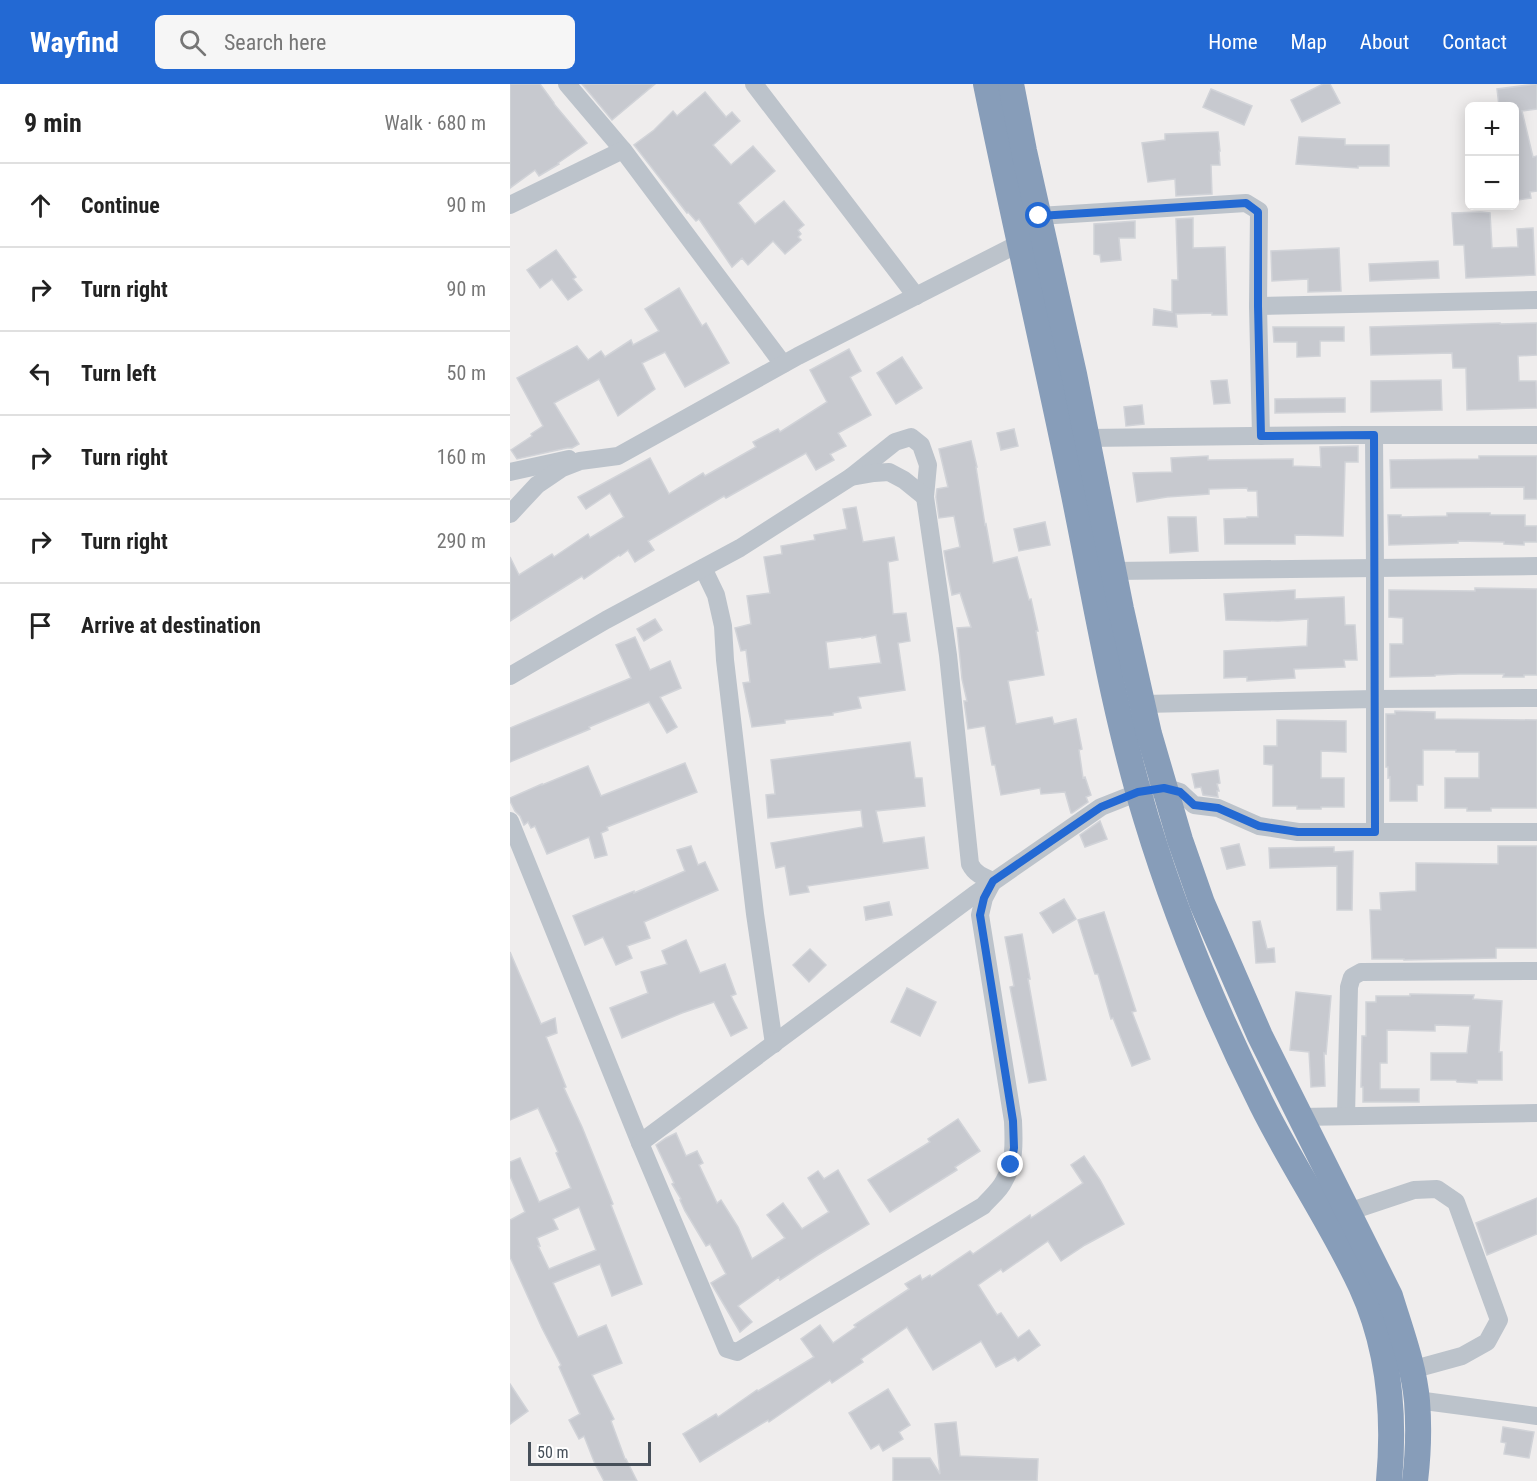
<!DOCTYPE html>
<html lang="en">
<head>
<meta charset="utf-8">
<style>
	:root { --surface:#fff; --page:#f6f6f6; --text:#222; --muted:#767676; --line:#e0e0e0; --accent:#2369d3 }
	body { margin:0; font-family:"Roboto Condensed",sans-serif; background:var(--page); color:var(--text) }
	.controls { position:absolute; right:18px; top:18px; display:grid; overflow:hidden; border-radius:9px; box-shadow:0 3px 15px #0003 }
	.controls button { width:54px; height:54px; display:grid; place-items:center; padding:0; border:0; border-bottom:2px solid var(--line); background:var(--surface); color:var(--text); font:30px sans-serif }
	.scale { position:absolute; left:18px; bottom:15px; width:123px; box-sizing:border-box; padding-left:6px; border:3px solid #464f59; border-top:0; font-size:16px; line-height:21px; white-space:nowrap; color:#464f59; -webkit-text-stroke:4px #fff; paint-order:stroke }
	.stop { position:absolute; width:18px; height:18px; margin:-14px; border:4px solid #2369d3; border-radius:50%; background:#fff }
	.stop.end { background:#2369d3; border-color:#fff; box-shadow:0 2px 6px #0008 }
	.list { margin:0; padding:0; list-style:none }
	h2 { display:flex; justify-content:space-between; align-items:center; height:78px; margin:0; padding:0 24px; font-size:26px }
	h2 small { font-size:20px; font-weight:400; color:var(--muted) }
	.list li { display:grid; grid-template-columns:39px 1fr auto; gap:18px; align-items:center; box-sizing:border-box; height:84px; padding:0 24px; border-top:2px solid var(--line) }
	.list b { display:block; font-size:22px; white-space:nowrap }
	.list em { font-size:20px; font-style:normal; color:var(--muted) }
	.icon { flex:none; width:33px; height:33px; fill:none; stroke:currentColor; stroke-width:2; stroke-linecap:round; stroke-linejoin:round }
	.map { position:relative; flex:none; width:1027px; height:1397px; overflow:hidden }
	header { display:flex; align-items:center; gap:36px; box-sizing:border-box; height:84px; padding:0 30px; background:var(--accent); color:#fff }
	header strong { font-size:28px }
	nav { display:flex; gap:33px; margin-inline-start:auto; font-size:21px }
	.search { width:420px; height:54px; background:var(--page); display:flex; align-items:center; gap:15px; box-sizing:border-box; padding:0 21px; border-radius:9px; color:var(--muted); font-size:22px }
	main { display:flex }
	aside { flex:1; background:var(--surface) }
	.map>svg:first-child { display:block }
	.building { fill:#c7c9cf; stroke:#d1d3d8; stroke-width:1.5; fill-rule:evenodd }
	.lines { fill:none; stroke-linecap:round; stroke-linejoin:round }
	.minor { stroke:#bcc3cb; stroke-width:18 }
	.highway { stroke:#879db9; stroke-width:26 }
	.route { stroke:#2369d3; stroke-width:8 }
</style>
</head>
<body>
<header>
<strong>Wayfind</strong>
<div class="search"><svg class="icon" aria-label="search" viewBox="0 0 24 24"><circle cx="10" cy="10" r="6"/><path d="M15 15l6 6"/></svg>Search here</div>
<nav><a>Home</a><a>Map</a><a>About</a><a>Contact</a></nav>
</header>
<main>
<aside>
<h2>9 min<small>Walk · 680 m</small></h2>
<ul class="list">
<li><svg class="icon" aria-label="ahead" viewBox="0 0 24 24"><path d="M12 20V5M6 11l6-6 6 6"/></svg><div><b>Continue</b></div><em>90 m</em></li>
<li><svg class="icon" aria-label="right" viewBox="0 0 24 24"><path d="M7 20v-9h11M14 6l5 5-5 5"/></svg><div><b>Turn right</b></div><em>90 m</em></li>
<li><svg class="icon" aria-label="left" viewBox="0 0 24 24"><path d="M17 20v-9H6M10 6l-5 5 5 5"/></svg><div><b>Turn left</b></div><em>50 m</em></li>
<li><svg class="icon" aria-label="right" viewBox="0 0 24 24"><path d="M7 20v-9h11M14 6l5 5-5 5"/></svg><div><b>Turn right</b></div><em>160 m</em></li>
<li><svg class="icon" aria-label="right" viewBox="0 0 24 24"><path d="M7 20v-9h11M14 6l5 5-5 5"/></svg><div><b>Turn right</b></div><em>290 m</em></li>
<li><svg class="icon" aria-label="arrive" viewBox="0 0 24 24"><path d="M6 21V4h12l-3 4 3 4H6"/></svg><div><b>Arrive at destination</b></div></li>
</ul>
</aside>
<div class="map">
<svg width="1027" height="1397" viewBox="0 0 1027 1397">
	<rect width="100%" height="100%" fill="#efeded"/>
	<g class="building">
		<polygon points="0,0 30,0 44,19 44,20 77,59 48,79 49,80 29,92 25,86 0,104"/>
		<polygon points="72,0 145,0 102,36"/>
		<polygon points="813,0 820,0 830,19 792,38 781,16"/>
		<polygon points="1027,0 1027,25 1012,27 1023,73 1027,72 1027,107 1020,108 1021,114 1008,116 1005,85 1005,22 989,22 987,5"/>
		<polygon points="701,5 742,22 734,41 693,23"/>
		<polygon points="195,8 216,33 222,28 230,37 203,61 221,81 243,62 265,87 228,119 245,140 274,117 294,141 288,146 291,150 288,153 291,156 275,170 263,157 238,181 232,174 222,183 189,135 186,137 178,128 177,129 124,61 144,46 163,27 167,32"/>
		<polygon points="708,48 710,67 709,67 710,81 701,81 702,110 666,112 665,95 638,98 632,59 655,56 655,50"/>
		<polygon points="789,53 835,55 835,61 879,61 879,82 848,82 848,84 786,80"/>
		<polygon points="971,128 980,129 982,164 1008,163 1007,145 1023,144 1025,191 956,194 954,161 944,161 942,129"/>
		<polygon points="683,134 683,164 715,163 717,231 702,231 702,229 666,230 667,243 643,241 644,225 662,228 662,196 668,196 666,135"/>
		<polygon points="625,137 625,154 609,154 611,176 591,178 590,171 584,170 584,140"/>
		<polygon points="829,164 831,207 798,208 798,195 762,197 761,167"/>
		<polygon points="46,166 66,193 63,195 72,206 58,216 42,195 30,204 17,186"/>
		<polygon points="928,177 929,194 860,197 859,180"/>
		<polygon points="169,204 192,242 196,239 219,279 175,303 155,268 132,279 145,305 108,332 89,295 44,319 69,360 62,364 57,364 7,375 1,366 22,352 21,350 33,342 7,294 67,262 78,276 91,267 95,273 121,256 123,261 149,247 135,225"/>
		<polygon points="990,239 990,240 1027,239 1027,271 1008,272 1009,297 1026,297 1027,324 957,326 956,284 943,284 942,269 861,271 860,243"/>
		<polygon points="763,243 834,243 834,257 810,257 810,272 787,273 787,258 764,258"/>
		<polygon points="339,265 351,287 340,293 361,331 328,349 336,362 320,370 324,376 306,386 296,369 216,414 214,412 138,457 144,466 125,478 118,466 110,472 109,471 74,495 72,492 0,537 0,473 9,491 42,470 44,473 78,450 80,454 114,433 100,409 76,425 68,413 140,374 159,410 193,389 195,392 246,363 243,358 268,345 270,348 317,318 300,286"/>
		<polygon points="392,273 412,304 386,320 367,289"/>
		<polygon points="717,296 720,319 704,320 701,297"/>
		<polygon points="931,296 932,326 861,328 861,297"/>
		<polygon points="835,314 835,328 765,329 765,315"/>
		<polygon points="632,321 634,340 616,342 614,323"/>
		<polygon points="504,345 508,362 491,366 487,349"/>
		<polygon points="461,357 467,383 466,383 475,441 476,440 483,479 507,473 519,516 521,515 528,547 526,547 534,591 498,597 506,640 542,633 544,640 566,635 572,665 569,666 573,694 575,693 581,711 576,713 578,718 562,729 561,729 555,708 531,710 530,704 491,711 485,681 482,681 475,642 458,645 454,617 457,617 452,595 447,544 461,543 450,509 442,511 438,491 434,467 450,463 444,432 429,434 426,413 427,405 438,403 429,365"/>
		<polygon points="848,362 848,378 835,378 833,452 785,451 785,460 715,460 714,435 737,434 737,433 748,433 747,407 738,407 737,404 699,405 699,410 657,413 627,418 623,389 662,388 661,374 698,372 698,376 783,375 783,382 811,383 810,363"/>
		<polygon points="969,372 1027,372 1027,415 1014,415 1014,403 881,404 880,376 969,375"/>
		<path d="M 346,423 L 353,458 L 384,453 L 388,476 L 378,478 L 383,530 L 396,529 L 400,557 L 388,559 L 395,606 L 348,613 L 351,624 L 323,629 L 323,631 L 275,636 L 275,639 L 242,643 L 233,599 L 240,598 L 236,566 L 231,567 L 225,544 L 241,540 L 237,512 L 260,509 L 254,473 L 272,470 L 271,462 L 305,456 L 304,451 L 337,445 L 333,425 ZM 366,551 L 371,579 L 319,585 L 316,558 L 352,553 L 352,554 Z"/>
		<polygon points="937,429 980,429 980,431 1015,431 1015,442 1027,442 1027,458 1014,458 1014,461 994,460 994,458 948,457 948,459 879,461 878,431 891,431 891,433 937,432"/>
		<polygon points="658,433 686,433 688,467 660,469"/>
		<polygon points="535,438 540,461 509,467 504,445"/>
		<polygon points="965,504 1027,505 1027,591 1014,591 1014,593 993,593 994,590 949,590 925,591 925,592 880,593 880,560 893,560 893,534 879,533 879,506 965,507"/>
		<polygon points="785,506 785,515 834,513 835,541 845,541 847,576 834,576 835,583 784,585 785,594 737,597 737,593 714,594 714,567 797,562 798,535 768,537 716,536 714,510"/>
		<polygon points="145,535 152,546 134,557 127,545"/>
		<polygon points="125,553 140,586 160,577 171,604 150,613 167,643 157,649 139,618 79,643 80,645 0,678 0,644 121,594 106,561"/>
		<polygon points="885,627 925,628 925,635 1027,636 1027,724 981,724 981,727 957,727 957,724 935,724 935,694 969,694 969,668 946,668 946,666 913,666 913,701 907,701 907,717 880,717 880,693 878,694 878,683 876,683 876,630 885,630"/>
		<polygon points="767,636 836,637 836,668 811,667 811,694 834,694 834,723 811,723 811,725 787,725 787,722 763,722 763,681 754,680 754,662 767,662"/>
		<polygon points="400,658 405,694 412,694 415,722 366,727 373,759 414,753 418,784 297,802 299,808 280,811 275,782 266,784 261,759 353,743 351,726 258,734 256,711 265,710 261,676"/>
		<polygon points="175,679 187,708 97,743 98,746 91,749 97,771 85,774 79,753 37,770 25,742 21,744 18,738 14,741 10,732 5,727 0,717 0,714 32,700 32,701 78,682 91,712"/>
		<polygon points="708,686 710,699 707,700 709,707 707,707 708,713 693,711 691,703 685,704 682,690"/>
		<polygon points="590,737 597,755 575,763 570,751"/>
		<polygon points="729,760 735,781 717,785 711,764"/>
		<polygon points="181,762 188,781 195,778 208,806 134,838 140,854 117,862 122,874 106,881 93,853 75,861 63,832 124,807 124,809 175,787 167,766"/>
		<polygon points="988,762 1027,762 1027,864 986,864 986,874 894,876 894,875 862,875 860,826 871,826 870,809 906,807 906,779 988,780"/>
		<polygon points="824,763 824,768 843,767 842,826 827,826 827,782 760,784 759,764"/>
		<polygon points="554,815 566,835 543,849 530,829"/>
		<polygon points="379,818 382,831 356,836 354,823"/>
		<polygon points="594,828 626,927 622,928 640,975 622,982 603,934 601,935 588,890 585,890 568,836"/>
		<polygon points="750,837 757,865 764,864 765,878 746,879 743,838"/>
		<polygon points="512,850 520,895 518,895 536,996 519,999 500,903 504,902 495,853"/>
		<polygon points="176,856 190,889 215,880 226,910 221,912 237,944 221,952 204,918 172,929 112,954 100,924 138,909 131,888 157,880 152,867"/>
		<polygon points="300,865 316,881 299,898 283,881"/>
		<path d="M 0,868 L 31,940 L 45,934 L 47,949 L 36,953 L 56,1003 L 54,1004 L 72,1043 L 103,1120 L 101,1121 L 132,1200 L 102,1212 L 90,1180 L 43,1199 L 68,1253 L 96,1241 L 112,1279 L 82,1291 L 104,1335 L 101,1337 L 115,1375 L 116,1375 L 127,1397 L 94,1397 L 85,1380 L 74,1352 L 69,1355 L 59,1336 L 70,1330 L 49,1283 L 51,1281 L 32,1244 L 0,1173 L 0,1136 L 15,1128 L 0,1092 L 0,1078 L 10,1074 L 29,1118 L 61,1104 L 46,1069 L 48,1068 L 28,1024 L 0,1036 ZM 69,1123 L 86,1166 L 39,1185 L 28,1162 L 30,1162 L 27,1154 L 48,1145 L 43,1135 Z"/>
		<polygon points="397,904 426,918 410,952 381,938"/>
		<polygon points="786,908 821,912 816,970 814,969 815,1002 801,1003 799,968 780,966"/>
		<polygon points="900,910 964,911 963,915 992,917 989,968 992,968 992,996 967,996 967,999 947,998 946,996 921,996 921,969 957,969 960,942 925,941 925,947 877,946 877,979 870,979 870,1005 909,1005 909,1018 853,1018 853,1003 851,1003 852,952 856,952 856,918 866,918 866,912 900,912"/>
		<polygon points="448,1035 470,1067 445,1083 447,1086 380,1128 358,1096 420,1058 418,1055"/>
		<polygon points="166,1049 176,1072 187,1067 193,1079 189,1081 207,1119 211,1116 228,1143 242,1175 275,1154 257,1131 273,1119 292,1145 319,1128 298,1094 308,1087 314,1095 328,1086 359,1140 308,1171 270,1196 269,1193 228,1222 242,1238 230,1248 201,1199 216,1190 200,1160 196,1162 175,1127 170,1116 171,1115 162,1100 164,1099 146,1061 156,1054"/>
		<polygon points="574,1072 590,1096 614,1140 575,1161 551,1177 538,1157 493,1188 491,1185 468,1201 487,1231 491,1229 508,1254 519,1246 530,1261 508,1277 505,1273 486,1283 471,1257 423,1286 397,1243 351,1275 353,1278 322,1299 320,1296 259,1338 258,1336 190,1378 173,1350 206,1330 208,1333 247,1306 248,1307 304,1273 291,1255 310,1241 323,1259 346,1243 344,1241 399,1205 395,1200 410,1191 412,1196 420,1191 421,1193 460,1167 463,1170 520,1131 521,1134 573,1099 561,1081"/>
		<polygon points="1027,1114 1027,1150 977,1171 966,1139"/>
		<polygon points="0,1300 18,1327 0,1340"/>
		<polygon points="378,1305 400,1341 389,1348 393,1355 373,1367 369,1360 361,1365 339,1329"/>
		<polygon points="446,1338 450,1372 528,1375 527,1397 383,1397 383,1374 420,1374 430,1390 425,1340"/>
		<polygon points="993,1343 1024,1348 1019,1374 994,1370 996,1359 991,1358"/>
	</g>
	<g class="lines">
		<g class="minor">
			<polyline points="57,0 113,66"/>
			<polyline points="244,0 406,212"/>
			<polyline points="0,121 113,66 273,280"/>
			<polyline points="529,132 736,119 749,127 748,222 751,352"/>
			<polyline points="748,222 1027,216"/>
			<polyline points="864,351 865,484 865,748"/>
			<polyline points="577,354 835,351 1027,351"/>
			<polyline points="0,388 59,375"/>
			<path d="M 341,393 L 385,358 L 401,353 L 411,361 L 418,381 L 415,413 L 438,571 L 460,780 C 465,790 473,793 483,797"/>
			<polyline points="0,430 27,401 52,384 70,377 108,372 288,272 510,159"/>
			<polyline points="193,484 206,511 213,542 215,576 245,830 264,960"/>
			<polyline points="603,487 1027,482"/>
			<polyline points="0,592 96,536 230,464 341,393 364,389 379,388 394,396 415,413"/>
			<polyline points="633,620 864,615 1027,614"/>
			<path d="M 0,737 L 130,1059 L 217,1265 L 227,1268 L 473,1122 C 480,1114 490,1106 494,1097 C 505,1078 504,1058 503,1037 L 470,831 L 474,814 L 483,797"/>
			<polyline points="836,1032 839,903 842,893 851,888 1027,887"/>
			<polyline points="790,1033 1027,1029"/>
			<polyline points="130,1059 464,811 591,723 629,708 654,703 670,708 684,721 708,724 749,742 788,748 1027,748"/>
			<polyline points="838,1128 904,1106 927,1105 946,1118 989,1236 977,1258 952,1272 901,1286"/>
			<polyline points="907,1316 1027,1332"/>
		</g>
		<g class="highway">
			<path d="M 476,0 C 504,137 536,274 564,411 C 586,519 604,629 636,734 C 666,833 706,929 752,1021 C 783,1083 822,1140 851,1202 C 879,1263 885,1332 879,1397"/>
			<path d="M 501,0 L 514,67 L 564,290 L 611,525 L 639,650 L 670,756 L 692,819 L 750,952 L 880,1212 C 890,1245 904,1282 907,1317 C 909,1342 908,1372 905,1397"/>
		</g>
	</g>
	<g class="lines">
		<polyline class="route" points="501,1081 504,1064 503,1037 470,831 474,814 483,797 591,723 628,708 654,704 670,708 684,721 708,724 749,742 788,748 865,748 864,351 751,352 748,222 748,128 736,119 529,132"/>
	</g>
</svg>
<div class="controls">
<button>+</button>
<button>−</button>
</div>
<div class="scale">50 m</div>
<div class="stop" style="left:529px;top:132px"></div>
<div class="stop end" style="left:501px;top:1081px"></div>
</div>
</main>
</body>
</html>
